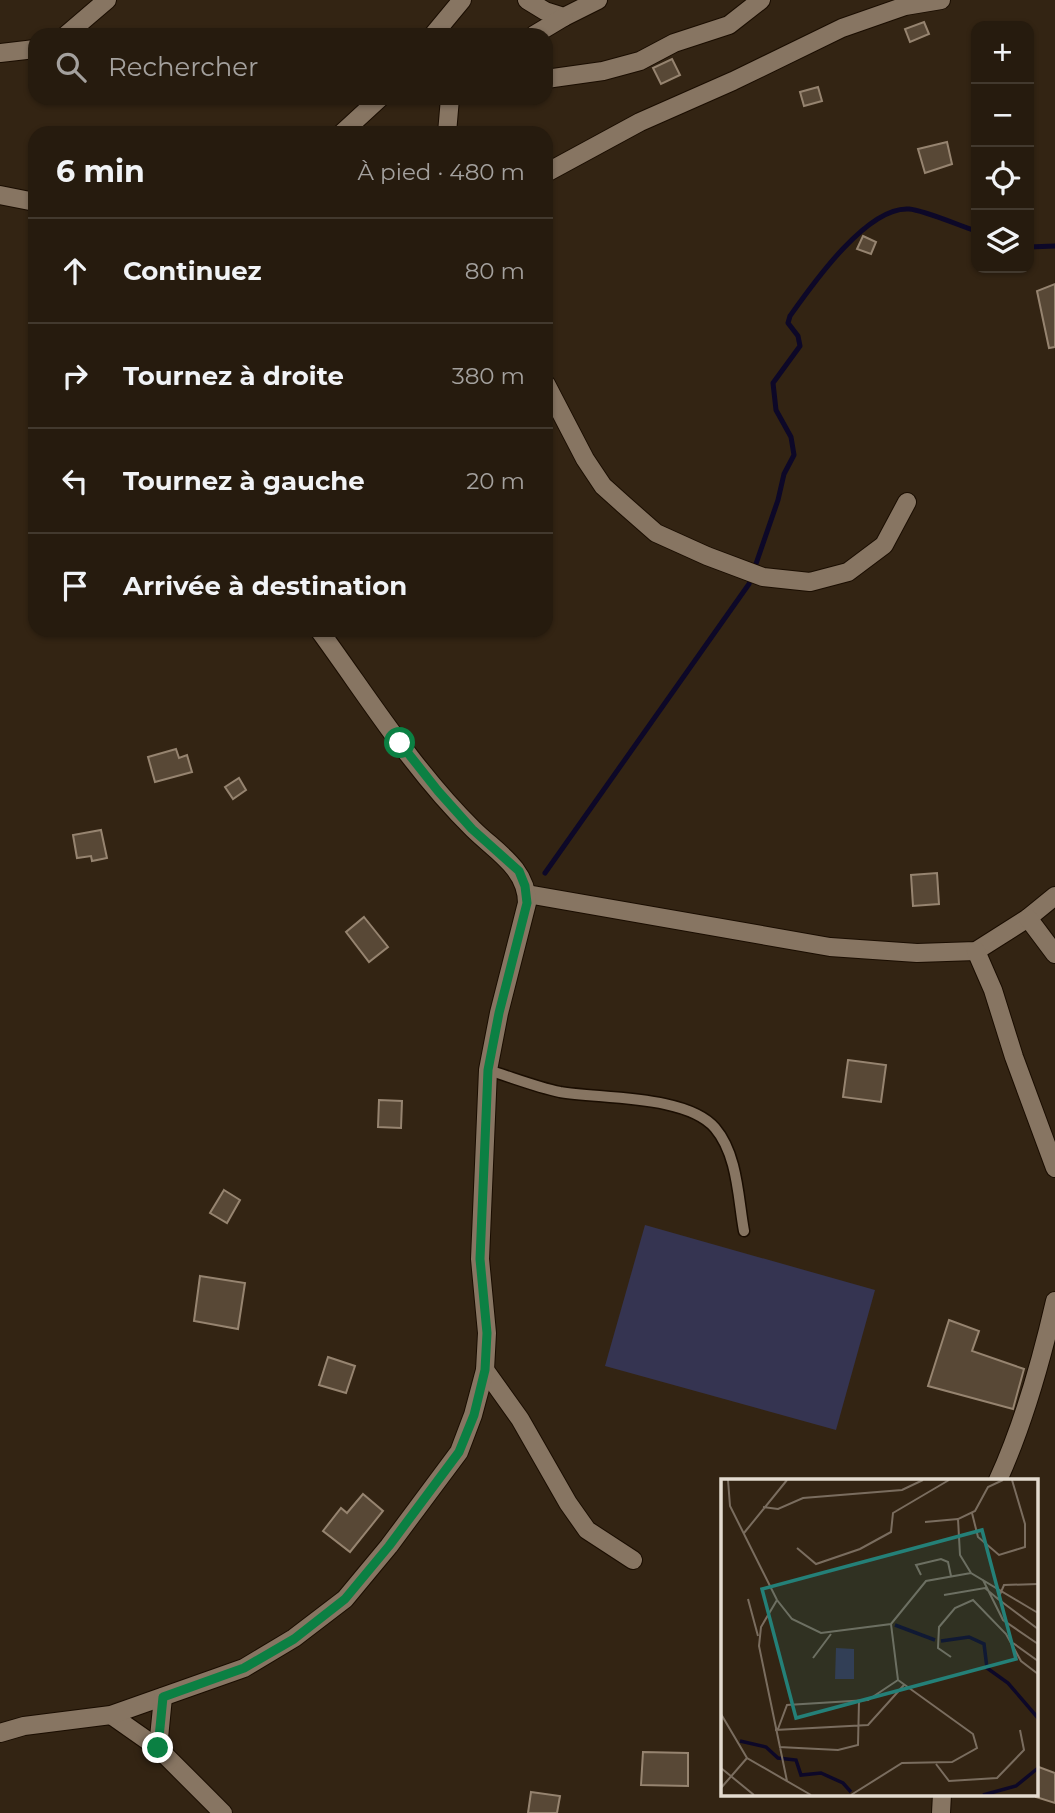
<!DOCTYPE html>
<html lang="fr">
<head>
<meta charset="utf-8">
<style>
	:root { --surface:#261b0e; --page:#2e2417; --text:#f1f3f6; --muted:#a4a19e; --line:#42392e }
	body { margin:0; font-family:Montserrat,sans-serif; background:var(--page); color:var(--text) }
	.controls { position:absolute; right:21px; top:21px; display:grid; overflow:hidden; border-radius:14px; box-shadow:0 2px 5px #0004 }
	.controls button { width:63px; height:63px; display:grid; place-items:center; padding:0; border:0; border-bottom:2px solid var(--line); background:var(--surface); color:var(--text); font:35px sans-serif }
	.stop { position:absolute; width:21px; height:21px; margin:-16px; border:5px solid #0b8043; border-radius:50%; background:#fff }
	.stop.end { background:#0b8043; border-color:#fff; box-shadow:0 2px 7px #0008 }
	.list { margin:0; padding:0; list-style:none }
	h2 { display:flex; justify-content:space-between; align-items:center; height:91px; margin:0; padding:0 28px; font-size:30px }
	h2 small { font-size:23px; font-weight:400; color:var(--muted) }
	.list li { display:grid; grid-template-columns:46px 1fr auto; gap:21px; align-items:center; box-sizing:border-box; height:105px; padding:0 28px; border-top:2px solid var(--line) }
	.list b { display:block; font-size:26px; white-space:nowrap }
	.list em { font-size:23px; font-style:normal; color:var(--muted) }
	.icon { flex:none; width:38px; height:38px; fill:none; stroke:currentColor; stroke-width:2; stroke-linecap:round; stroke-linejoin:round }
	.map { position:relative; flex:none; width:1055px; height:1813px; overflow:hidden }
	.search { position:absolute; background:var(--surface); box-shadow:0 2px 5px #0004; left:28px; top:28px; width:525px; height:77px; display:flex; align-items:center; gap:18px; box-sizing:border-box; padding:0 24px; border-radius:21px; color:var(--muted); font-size:26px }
	.panel { position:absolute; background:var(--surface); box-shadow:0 2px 5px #0004; left:28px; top:126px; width:525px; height:511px; border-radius:21px }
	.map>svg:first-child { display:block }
	.green { fill:#353451 }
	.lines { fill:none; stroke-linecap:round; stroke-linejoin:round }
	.stream { stroke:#0d0828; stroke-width:5 }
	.building { fill:#584836; stroke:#968470; stroke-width:2 }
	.service-casing { stroke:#1a0d01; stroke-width:13 }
	.minor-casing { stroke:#1a0d01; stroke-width:20 }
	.service { stroke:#877562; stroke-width:10 }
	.minor { stroke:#877562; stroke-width:18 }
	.route { stroke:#0b8043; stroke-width:9 }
	.inset-river { fill:none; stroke:#0d0828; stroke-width:3.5 }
	.inset-road { fill:none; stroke:#7a6d5f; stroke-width:2 }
	.view { fill:#248078; fill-opacity:0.15; stroke:#248078; stroke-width:3.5 }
	.inset-edge { fill:none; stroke:#e4dbd0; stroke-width:3.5 }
</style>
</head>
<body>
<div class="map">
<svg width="1055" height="1813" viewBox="0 0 1055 1813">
	<rect width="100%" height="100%" fill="#332413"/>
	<polygon class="green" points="645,1225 875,1290 836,1430 605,1366"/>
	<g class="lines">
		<g class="stream">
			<polyline points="1029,247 1055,246"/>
			<path d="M 545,873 L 749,584 L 778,500 L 784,474 L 794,455 L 791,437 L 776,410 L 773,383 L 800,346 L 798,336 L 788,323 L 790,316 C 812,285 867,206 909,209 C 924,210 960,226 976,231"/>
		</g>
	</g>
	<g class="building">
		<polygon points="924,22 929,34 910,42 905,29"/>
		<polygon points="672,59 680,75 661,84 653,68"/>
		<polygon points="818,87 822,101 804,106 800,92"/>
		<polygon points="947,142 952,164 925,173 918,149"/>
		<polygon points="863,236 876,242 871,254 857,249"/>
		<polygon points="1055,284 1055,347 1049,348 1037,291"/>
		<polygon points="176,749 179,758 187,755 192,772 155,782 148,757"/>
		<polygon points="239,778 246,790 233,799 225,787"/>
		<polygon points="101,830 107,858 92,861 91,856 77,858 73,835"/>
		<polygon points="937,873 939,904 913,906 911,875"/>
		<polygon points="364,917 388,947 369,962 346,932"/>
		<polygon points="848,1060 886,1065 881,1102 843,1097"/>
		<polygon points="379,1100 402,1101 401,1128 378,1127"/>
		<polygon points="224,1190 240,1200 227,1223 210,1213"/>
		<polygon points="200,1276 245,1283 238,1329 194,1321"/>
		<polygon points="949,1320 979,1331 972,1351 1024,1369 1013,1409 928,1386"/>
		<polygon points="328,1357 355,1366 346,1393 319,1385"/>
		<polygon points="363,1494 383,1511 350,1552 323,1531 341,1508 347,1513"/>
		<polygon points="643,1752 688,1753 688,1786 641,1785"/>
		<polygon points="1036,1766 1055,1773 1055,1803 1036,1797"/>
		<polygon points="531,1792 560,1796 557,1813 528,1813"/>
	</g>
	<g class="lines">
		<g class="service-casing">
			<path id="service" d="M 488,1070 C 511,1077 536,1087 560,1092 C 602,1099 687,1095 715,1128 C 738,1155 738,1199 744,1231"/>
		</g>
		<g class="minor-casing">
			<g id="minor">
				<polyline points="527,0 545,11 564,17 598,0"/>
				<polyline points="66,35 107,0"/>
				<polyline points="433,35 462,0"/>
				<polyline points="534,35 564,17"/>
				<polyline points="0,53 35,49"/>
				<polyline points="546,79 603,71 640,61 674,43 729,25 761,0"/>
				<polyline points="342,133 380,98"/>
				<polyline points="447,133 450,98"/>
				<polyline points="546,173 640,122 733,81 842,28 905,6 941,0"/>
				<polyline points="0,195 35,202"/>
				<polyline points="546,384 585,459 603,486 623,504 656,533 707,556 763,577 810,582 848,572 884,545 907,502"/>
				<polyline points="527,894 830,947 917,953 976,951 1028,918 1055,896"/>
				<polyline points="1028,918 1055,954"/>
				<polyline points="976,951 993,990 1014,1057 1055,1168"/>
				<polyline points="485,1370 520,1419 568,1503 587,1530 633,1560"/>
				<path d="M 998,1480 C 1024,1423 1041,1362 1055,1301"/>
				<polyline points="111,1715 158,1748 223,1813"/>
				<path d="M 0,1733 L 24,1726 L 111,1715 L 244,1668 L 294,1638 L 345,1599 L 389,1546 L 459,1452 L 473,1415 L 485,1370 L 487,1333 L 480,1259 L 488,1070 L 499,1013 L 527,903 C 527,868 495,851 473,829 C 413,770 368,697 319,630"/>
				<polyline points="158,1748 163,1697"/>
				<polyline points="941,1813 942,1794"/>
			</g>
		</g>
		<use href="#service" class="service"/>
		<use href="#minor" class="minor"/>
	</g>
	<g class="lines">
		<polyline class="route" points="158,1748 163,1697 244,1668 294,1639 345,1599 389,1546 459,1452 474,1415 485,1370 487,1333 480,1259 488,1070 499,1013 527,903 525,886 519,871 472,829 438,791 400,743"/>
	</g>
	<g transform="translate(721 1479)">
		<rect width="317" height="317" fill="#332413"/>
		<path d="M 115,169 L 133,170 L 133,200 L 114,200 Z" fill="#353451"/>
		<path class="inset-river" d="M 174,146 L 214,161M 220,162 L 248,158 L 263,165 L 266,189 L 287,204 L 317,239M 19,262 L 45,268 L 57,279 L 75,281 L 80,296 L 100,294 L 122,304 L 130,313M 262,316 L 295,307 L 317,289"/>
		<path class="inset-road" d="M 7,1 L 9,27 L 56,121 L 71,140 L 100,154 L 170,145 L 205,102 L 250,94M 282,1 L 267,8 L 254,32 L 237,40 L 239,76 L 250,94 L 317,134M 42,28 L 57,30 L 82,19 L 181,11 L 202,1M 251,34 L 257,58 L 278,76 L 304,68 L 304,45 L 291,1M 204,43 L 237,40M 23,54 L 66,1M 76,69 L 95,85 L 139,70 L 170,53 L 172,34 L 228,1M 200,96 L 195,86 L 220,80 L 227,83 L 230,97M 262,101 L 282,141 L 317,165M 317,105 L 283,106 L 277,120 L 317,150M 223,116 L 264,109 L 277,120M 27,120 L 37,157M 56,121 L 40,148 L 38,167 L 66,302M 292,164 L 317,182M 230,178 L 217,169 L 218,148 L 234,129 L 252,121 L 285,155 L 300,182 L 317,195M 92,179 L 110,155M 0,235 L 26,279 L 90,316M 57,250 L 66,226 L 147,221 L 177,201M 54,251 L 147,246 L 183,206M 58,268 L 117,271 L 137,266 L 138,222M 215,285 L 228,302 L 276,299 L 303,271 L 299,251M 0,289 L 33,316M 0,309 L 26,279M 130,316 L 181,284 L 231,283 L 256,269 L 252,255 L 177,201 L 170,145"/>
		<path class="view" d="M 261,51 L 295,180 L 75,239 L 41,110 Z"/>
		<rect width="317" height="317" class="inset-edge"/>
	</g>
</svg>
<div class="controls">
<button>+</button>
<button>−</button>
<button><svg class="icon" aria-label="locate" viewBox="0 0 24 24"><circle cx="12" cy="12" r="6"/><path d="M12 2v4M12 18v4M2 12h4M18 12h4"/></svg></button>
<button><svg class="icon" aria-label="layers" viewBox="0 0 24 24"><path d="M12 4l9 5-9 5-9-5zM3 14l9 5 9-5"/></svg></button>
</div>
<div class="stop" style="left:400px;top:743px"></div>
<div class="stop end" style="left:158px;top:1748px"></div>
<div class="search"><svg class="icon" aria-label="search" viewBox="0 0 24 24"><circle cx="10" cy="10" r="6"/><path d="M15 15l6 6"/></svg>Rechercher</div>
<section class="panel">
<h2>6 min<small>À pied · 480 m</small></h2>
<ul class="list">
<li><svg class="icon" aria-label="ahead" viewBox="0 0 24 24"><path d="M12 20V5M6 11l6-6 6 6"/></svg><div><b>Continuez</b></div><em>80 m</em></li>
<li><svg class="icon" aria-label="right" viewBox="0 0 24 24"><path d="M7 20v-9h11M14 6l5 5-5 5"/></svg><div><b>Tournez à droite</b></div><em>380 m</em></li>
<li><svg class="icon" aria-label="left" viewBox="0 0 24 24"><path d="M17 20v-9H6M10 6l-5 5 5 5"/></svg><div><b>Tournez à gauche</b></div><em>20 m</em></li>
<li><svg class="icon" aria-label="arrive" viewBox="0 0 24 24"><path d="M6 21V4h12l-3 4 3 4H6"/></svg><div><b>Arrivée à destination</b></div></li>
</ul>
</section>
</div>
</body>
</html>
